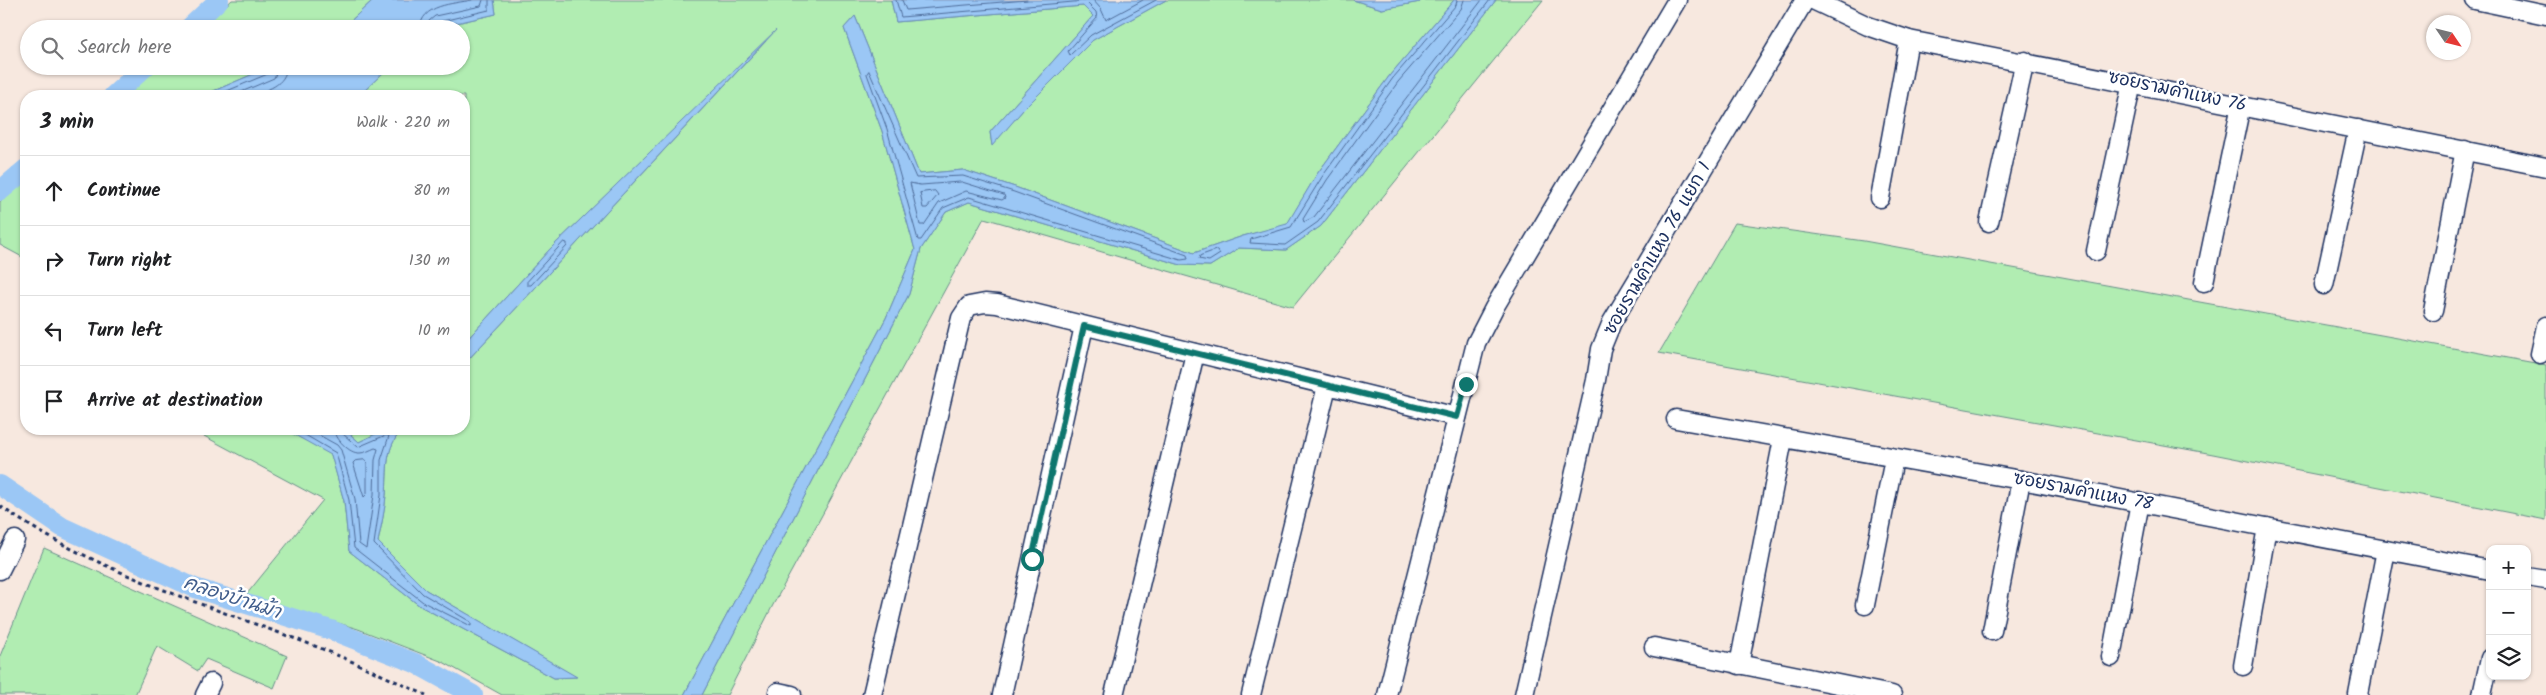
<!DOCTYPE html>
<html lang="en">
<head>
<meta charset="utf-8">
<style>
	:root { --surface:#fff; --page:#f2f2f2; --text:#202124; --muted:#757577; --line:#e0e0e0 }
	body { margin:0; font-family:Kalam,"Playpen Sans Thai",sans-serif; background:var(--page); color:var(--text) }
	.controls { position:absolute; right:15px; bottom:15px; display:grid; overflow:hidden; border-radius:10px; box-shadow:0 1px 4px #0004 }
	.controls button { width:45px; height:45px; display:grid; place-items:center; padding:0; border:0; border-bottom:1px solid var(--line); background:var(--surface); color:var(--text); font:25px sans-serif }
	.compass { position:absolute; left:2426px; top:15px; width:45px; height:45px; border-radius:50%; background:var(--surface); box-shadow:0 1px 4px #0004; rotate:125deg }
	.stop { position:absolute; width:15px; height:15px; margin:-11px; border:4px solid #0f766e; border-radius:50%; background:#fff }
	.stop.end { background:#0f766e; border-color:#fff; box-shadow:0 1px 5px #0008 }
	.list { margin:0; padding:0; list-style:none }
	h2 { display:flex; justify-content:space-between; align-items:center; height:65px; margin:0; padding:0 20px; font-size:21px }
	h2 small { font-size:16px; font-weight:400; color:var(--muted) }
	.list li { display:grid; grid-template-columns:32px 1fr auto; gap:15px; align-items:center; box-sizing:border-box; height:70px; padding:0 20px; border-top:1px solid var(--line) }
	.list b { display:block; font-size:19px; white-space:nowrap }
	.list em { font-size:16px; font-style:normal; color:var(--muted) }
	.icon { flex:none; width:28px; height:28px; fill:none; stroke:currentColor; stroke-width:2; stroke-linecap:round; stroke-linejoin:round }
	.map { position:relative; flex:none; width:2546px; height:695px; overflow:hidden }
	.search { position:absolute; background:var(--surface); box-shadow:0 1px 4px #0004; left:20px; top:20px; width:450px; height:55px; display:flex; align-items:center; gap:12px; box-sizing:border-box; padding:0 18px; border-radius:28px; color:var(--muted); font-size:19px }
	.panel { position:absolute; background:var(--surface); box-shadow:0 1px 4px #0004; left:20px; top:90px; width:450px; height:345px; border-radius:20px }
	.map>svg:first-child { display:block }
	.green { fill:#b1edb2; stroke:#668e88 }
	.water { fill:#9bc7f5; stroke:#688ab9 }
	.lines { fill:none; stroke-linecap:round; stroke-linejoin:round }
	.shore { stroke:#4e6c9a; stroke-width:1 }
	.canal { stroke:#9bc7f5; stroke-width:20 }
	.minor-casing { stroke:#1b2f5e; stroke-width:21 }
	.path { stroke:#1b2f5e; stroke-width:3; stroke-dasharray:4 4; stroke-linecap:butt }
	.minor { stroke:#fff; stroke-width:18 }
	.route { stroke:#0f766e; stroke-width:6 }
	.labels { text-anchor:middle; dominant-baseline:central; stroke-width:5; stroke-linejoin:round; paint-order:stroke }
	.street-label { font-size:18px; fill:#1b2f5e; stroke:#fff }
	.water-label { font-size:19px; font-style:italic; fill:#415d8b; stroke:#fff }
</style>
</head>
<body>
<div class="map">
<svg width="2546" height="695" viewBox="0 0 2546 695">
	<rect width="100%" height="100%" fill="#f7e8df"/>
	<filter id="ink" filterUnits="userSpaceOnUse"><feTurbulence type="fractalNoise" baseFrequency=".02" numOctaves="2"/><feDisplacementMap in="SourceGraphic" scale="10" xChannelSelector="R" yChannelSelector="G"/><feConvolveMatrix kernelMatrix="1 2 1 2 8 2 1 2 1" color-interpolation-filters="sRGB"/></filter>
	<g filter="url(#ink)">
		<g class="green">
			<polygon points="232,0 373,0 342,29 200,29"/>
			<path d="M 494,0 L 891,0 L 896,22 L 1083,6 L 1093,16 L 990,132 L 992,145 L 1023,110 L 1093,40 L 1166,0 L 1353,0 L 1382,9 L 1420,2 L 1420,0 L 1454,0 L 1390,75 L 1317,174 L 1287,225 L 1243,236 L 1194,253 L 1015,187 L 963,170 L 919,174 L 855,16 L 844,28 L 882,131 L 915,250 L 886,318 L 684,695 L 502,695 L 443,662 L 358,629 L 246,595 L 323,500 L 191,429 L 284,429 L 331,454 L 344,501 L 349,551 L 420,606 L 554,678 L 576,677 L 426,590 L 378,542 C 381,526 385,510 386,495 C 388,470 384,448 403,429 L 464,429 L 464,364 L 766,41 L 551,248 L 464,343 L 464,96 L 359,96 L 390,66 L 461,66 L 461,29 L 430,29 L 496,14 Z"/>
			<polygon points="1496,0 1543,0 1293,307 984,218 773,605 727,695 702,695 909,294 921,249 946,212 969,202 1181,265 1210,266 1239,248 1286,250 1321,226"/>
			<polygon points="157,66 272,66 202,96 123,96"/>
			<polygon points="26,180 26,259 0,245 0,202"/>
			<polygon points="1735,223 1864,241 2546,365 2546,520 2213,454 1659,353"/>
			<polygon points="344,429 386,429 359,442"/>
			<polygon points="44,548 287,656 274,688 206,659 198,671 157,646 135,695 0,695 0,656"/>
		</g>
		<g class="water">
			<polygon points="373,0 494,0 496,14 430,29 342,29"/>
			<polygon points="891,0 1166,0 1093,40 1023,110 992,146 990,132 1093,16 1083,6 896,22"/>
			<polygon points="1353,0 1420,0 1420,2 1382,9"/>
			<polygon points="1454,0 1496,0 1321,226 1286,250 1239,248 1210,266 1181,265 969,202 946,212 921,249 909,294 702,695 684,695 886,318 915,250 882,131 844,28 855,16 919,174 963,170 1015,187 1194,253 1243,236 1287,224 1317,174 1390,75"/>
			<polygon points="776,30 464,364 464,343 551,248"/>
			<polygon points="272,66 390,66 359,96 202,96"/>
			<path d="M 284,429 L 344,429 L 359,442 L 386,429 L 403,429 C 384,448 388,470 386,495 C 385,511 381,526 378,542 L 426,590 L 577,677 L 554,678 L 420,606 L 349,551 L 344,501 L 331,455 Z"/>
		</g>
		<g class="lines">
			<g class="shore">
				<polyline points="896,0 901,17 1085,1 1096,12 1097,18 1068,51 1070,55 1091,35 1156,0"/>
				<polyline points="902,0 906,10 1027,0"/>
				<polyline points="1093,0 1101,9 1106,20 1143,0"/>
				<polyline points="1457,0 1456,5 1393,78 1322,177 1291,227 1251,239 1250,243 1285,245 1318,222 1490,0"/>
				<polyline points="1464,0 1461,9 1398,82 1327,180 1303,219 1304,222 1314,217 1482,0"/>
				<path d="M 420,29 C 421,4 453,4 472,0"/>
				<polyline points="428,29 429,21 435,16 481,6 483,0"/>
				<polyline points="434,29 438,22 489,10 489,0"/>
				<polygon points="869,71 916,178 963,176 1014,192 1187,255 1188,259 1181,260 969,197 943,208 921,240 918,240 887,129 867,74"/>
				<polyline points="215,96 270,73 273,66"/>
				<polyline points="232,96 274,78 279,66"/>
				<path d="M 251,96 C 266,90 286,86 287,66"/>
				<polygon points="962,182 1004,195 1005,198 1002,200 966,191 939,203 924,225 920,225 910,183 920,185"/>
				<polygon points="935,191 938,195 927,208 923,208 920,193"/>
				<polygon points="564,242 567,243 567,246 531,285 527,285 527,282"/>
				<polygon points="1217,250 1220,254 1209,261 1199,259 1200,256"/>
				<polyline points="295,429 336,453 349,500 354,548 423,602 471,626 471,622 423,594 374,544 381,495 381,460 389,436 386,435 358,447 343,434 341,429"/>
				<path d="M 308,429 L 337,445 L 341,450 L 355,499 L 359,544 L 366,549 L 374,495 L 375,460 L 378,449 L 375,448 C 370,450 365,453 360,453 C 349,454 335,438 334,429"/>
				<polygon points="365,460 367,463 367,494 364,497 353,463 355,461"/>
			</g>
			<g class="canal">
				<polyline points="188,29 219,0"/>
				<polyline points="113,96 146,66"/>
				<polyline points="0,191 26,169"/>
				<polyline points="0,485 62,527 195,588 331,630 415,663 473,695"/>
			</g>
			<g class="minor-casing">
				<g id="minor">
					<polyline points="1813,0 1868,26 1909,40 2546,167"/>
					<polyline points="2475,0 2546,15"/>
					<polyline points="1880,198 1909,40"/>
					<polyline points="1989,222 2025,61"/>
					<polyline points="2096,251 2132,83"/>
					<polyline points="2204,282 2241,105"/>
					<polyline points="2324,285 2358,129"/>
					<polyline points="2433,311 2465,150"/>
					<polyline points="2540,354 2546,326"/>
					<polyline points="1676,419 2021,480 2490,570"/>
					<polyline points="0,570 15,540"/>
					<polyline points="2527,577 2546,580"/>
					<polyline points="1865,605 1894,459"/>
					<polyline points="1992,631 2021,480"/>
					<polyline points="1654,647 1892,695"/>
					<polyline points="2111,657 2140,502"/>
					<polyline points="1739,665 1783,439"/>
					<polyline points="2243,666 2267,527"/>
					<polyline points="778,692 792,695"/>
					<polyline points="2358,694 2386,550"/>
					<polyline points="205,695 211,683"/>
					<polyline points="872,695 961,318 969,306 985,303 997,304 1457,417"/>
					<polyline points="1002,695 1084,326"/>
					<polyline points="1114,695 1195,353"/>
					<polyline points="1251,695 1327,386"/>
					<polyline points="1387,695 1476,343 1494,308 1677,0"/>
					<polyline points="1524,695 1596,380 1601,349 1612,322 1805,0"/>
					<polyline points="2482,695 2490,658"/>
				</g>
			</g>
			<path class="path" d="M 0,506 C 89,569 203,604 304,642 C 345,657 385,677 426,695"/>
			<use href="#minor" class="minor"/>
		</g>
	</g>
	<g class="lines" filter="url(#ink)">
		<polyline class="route" points="1032,559 1084,326 1457,417 1466,384"/>
	</g>
	<g class="labels">
		<g class="street-label">
			<text transform="translate(2177 92) rotate(12)">ซอยรามคำแหง 76</text>
			<text transform="translate(1658 249) rotate(-60)">ซอยรามคำแหง 76 แยก 1</text>
			<text transform="translate(2083 492) rotate(11)">ซอยรามคำแหง 78</text>
		</g>
		<g class="water-label">
			<text transform="translate(232 598) rotate(18)">คลองบ้านม้า</text>
		</g>
	</g>
</svg>
<div class="controls">
<button>+</button>
<button>−</button>
<button><svg class="icon" aria-label="layers" viewBox="0 0 24 24"><path d="M12 4l9 5-9 5-9-5zM3 14l9 5 9-5"/></svg></button>
</div>
<svg class="compass" viewBox="-18 -18 36 36"><path d="M0-13l5 13h-10z" fill="#e53935"/><path d="M0 13l5-13h-10z" fill="#757577"/></svg>
<div class="stop" style="left:1032px;top:559px"></div>
<div class="stop end" style="left:1466px;top:384px"></div>
<div class="search"><svg class="icon" aria-label="search" viewBox="0 0 24 24"><circle cx="10" cy="10" r="6"/><path d="M15 15l6 6"/></svg>Search here</div>
<section class="panel">
<h2>3 min<small>Walk · 220 m</small></h2>
<ul class="list">
<li><svg class="icon" aria-label="ahead" viewBox="0 0 24 24"><path d="M12 20V5M6 11l6-6 6 6"/></svg><div><b>Continue</b></div><em>80 m</em></li>
<li><svg class="icon" aria-label="right" viewBox="0 0 24 24"><path d="M7 20v-9h11M14 6l5 5-5 5"/></svg><div><b>Turn right</b></div><em>130 m</em></li>
<li><svg class="icon" aria-label="left" viewBox="0 0 24 24"><path d="M17 20v-9H6M10 6l-5 5 5 5"/></svg><div><b>Turn left</b></div><em>10 m</em></li>
<li><svg class="icon" aria-label="arrive" viewBox="0 0 24 24"><path d="M6 21V4h12l-3 4 3 4H6"/></svg><div><b>Arrive at destination</b></div></li>
</ul>
</section>
</div>
</body>
</html>
